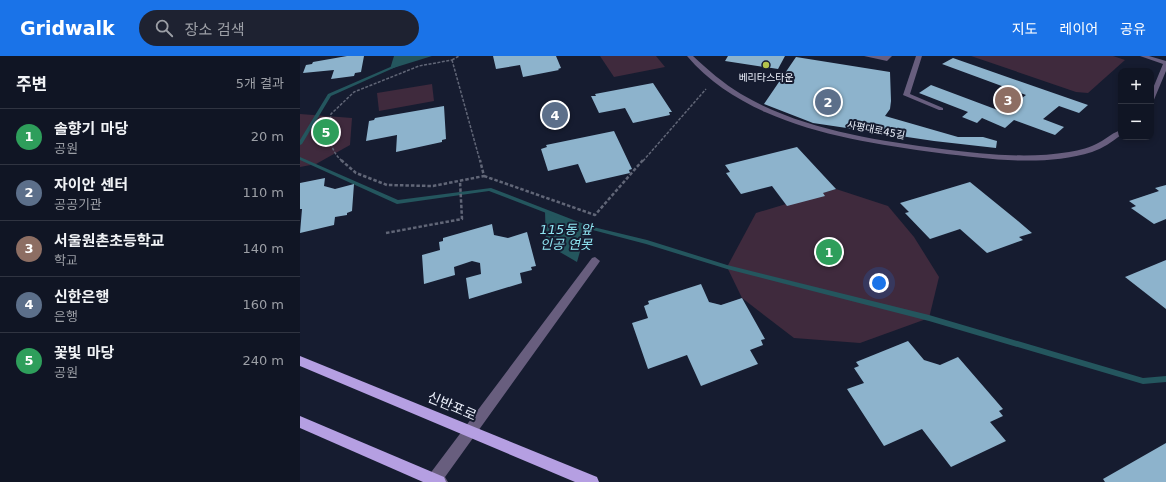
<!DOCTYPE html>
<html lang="ko">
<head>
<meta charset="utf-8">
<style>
	:root { --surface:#101524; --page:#1e2231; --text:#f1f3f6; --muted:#9c9fa6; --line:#303441; --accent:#1a73e8 }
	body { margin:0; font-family:"DejaVu Sans","Noto Sans KR",sans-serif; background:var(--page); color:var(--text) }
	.controls { position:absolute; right:12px; top:12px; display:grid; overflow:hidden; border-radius:8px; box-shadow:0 2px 6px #0003 }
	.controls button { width:36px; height:36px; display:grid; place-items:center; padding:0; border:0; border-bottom:1px solid var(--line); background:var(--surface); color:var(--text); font:20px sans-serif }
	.you { position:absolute; left:579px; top:227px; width:14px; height:14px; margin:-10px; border:3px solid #fff; border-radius:50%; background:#1a73e8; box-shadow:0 0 0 6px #1a73e833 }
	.badge { display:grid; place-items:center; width:26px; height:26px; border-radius:50%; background:var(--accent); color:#fff; font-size:13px; font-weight:700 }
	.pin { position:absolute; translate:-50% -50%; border:2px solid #fff; box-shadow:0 1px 4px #0006 }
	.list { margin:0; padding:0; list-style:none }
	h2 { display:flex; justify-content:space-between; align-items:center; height:52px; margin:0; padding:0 16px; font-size:17px }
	h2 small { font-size:13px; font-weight:400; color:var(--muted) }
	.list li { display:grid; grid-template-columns:26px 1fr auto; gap:12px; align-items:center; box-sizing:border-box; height:56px; padding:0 16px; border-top:1px solid var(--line) }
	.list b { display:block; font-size:15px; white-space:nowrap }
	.list p { margin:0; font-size:13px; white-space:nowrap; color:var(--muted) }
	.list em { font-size:13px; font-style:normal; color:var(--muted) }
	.icon { flex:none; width:22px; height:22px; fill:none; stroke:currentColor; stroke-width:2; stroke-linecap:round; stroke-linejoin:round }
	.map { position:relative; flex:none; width:866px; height:426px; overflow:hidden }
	header { display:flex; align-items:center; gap:24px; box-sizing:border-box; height:56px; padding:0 20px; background:var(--accent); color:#fff }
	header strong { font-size:19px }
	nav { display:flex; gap:22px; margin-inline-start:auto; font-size:14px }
	.search { width:280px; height:36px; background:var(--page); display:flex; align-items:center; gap:10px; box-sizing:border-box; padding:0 14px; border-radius:22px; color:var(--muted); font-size:15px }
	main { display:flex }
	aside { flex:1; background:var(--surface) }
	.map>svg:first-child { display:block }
	.green { fill:#3f2a3d }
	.water { fill:#24565e }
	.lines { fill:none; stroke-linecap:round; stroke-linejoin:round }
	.stream { fill:#24565e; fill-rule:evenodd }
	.building { fill:#8db3cc }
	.path-far1 { stroke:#616677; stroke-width:1.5; stroke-dasharray:3 1.5; stroke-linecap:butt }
	.path { stroke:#616677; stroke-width:2.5; stroke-dasharray:3.5 2; stroke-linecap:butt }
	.minor { fill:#685e7e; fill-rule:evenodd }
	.major { fill:#b59fe2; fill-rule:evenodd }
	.poi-dot { fill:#b3c24b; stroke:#161c30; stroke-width:1.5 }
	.labels { text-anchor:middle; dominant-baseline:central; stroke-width:4; stroke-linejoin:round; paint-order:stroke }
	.far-poi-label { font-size:10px; fill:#edf1fc; stroke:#161c30 }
	.far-street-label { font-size:10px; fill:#edf1fc; stroke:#161c30 }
	.water-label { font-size:13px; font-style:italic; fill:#90e6f3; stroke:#161c30 }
	.near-street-label { font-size:14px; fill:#edf1fc; stroke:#161c30 }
</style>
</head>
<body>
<header>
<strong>Gridwalk</strong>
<div class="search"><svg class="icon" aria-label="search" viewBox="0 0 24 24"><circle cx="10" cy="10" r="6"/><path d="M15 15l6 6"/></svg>장소 검색</div>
<nav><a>지도</a><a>레이어</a><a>공유</a></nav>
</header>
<main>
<aside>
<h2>주변<small>5개 결과</small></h2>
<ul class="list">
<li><span class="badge" style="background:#2e9e5b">1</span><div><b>솔향기 마당</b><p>공원</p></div><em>20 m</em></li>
<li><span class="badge" style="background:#5c6f8a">2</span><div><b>자이안 센터</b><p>공공기관</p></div><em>110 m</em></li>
<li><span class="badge" style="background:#8d6e63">3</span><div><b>서울원촌초등학교</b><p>학교</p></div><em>140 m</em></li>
<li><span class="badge" style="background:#5c6f8a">4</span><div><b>신한은행</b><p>은행</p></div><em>160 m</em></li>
<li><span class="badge" style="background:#2e9e5b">5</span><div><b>꽃빛 마당</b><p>공원</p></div><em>240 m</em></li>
</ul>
</aside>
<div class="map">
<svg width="866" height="426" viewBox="0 0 866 426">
	<rect width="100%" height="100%" fill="#161c30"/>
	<g class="green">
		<polygon points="300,0 356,0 365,11 314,21"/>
		<polygon points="671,0 813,0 825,4 788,37 776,36"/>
		<polygon points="132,28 134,45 79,55 77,37"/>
		<polygon points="0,58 52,62 50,89 16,108 0,111"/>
		<polygon points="536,133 588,150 614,181 639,221 629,262 560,287 494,282 442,242 427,211 456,157"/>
	</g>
	<g class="water">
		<polygon points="94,0 132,0 90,13"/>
		<polygon points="245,155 287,171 277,206 246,188"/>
	</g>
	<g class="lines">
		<g class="stream">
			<polygon points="95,9 98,10 31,40 2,88 0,89 0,84 28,38"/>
			<polygon points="0,101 98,144 191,132 289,170 347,184 427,209 629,259 843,322 866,320 866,326 843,328 629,265 427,213 346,188 285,172 189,135 97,148 0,104"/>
		</g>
	</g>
	<g class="building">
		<polygon points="47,0 64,0 61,16 55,17 54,20 31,23 34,14 3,17 6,9 12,8 13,6"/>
		<polygon points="193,0 256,0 261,12 258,13 259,14 223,21 220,9 196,13"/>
		<polygon points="428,0 485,0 478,13 425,5"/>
		<polygon points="496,1 590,16 591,45 590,53 585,60 658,81 683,81 697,85 696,92 634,85 513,67 464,48"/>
		<polygon points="653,2 788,49 779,57 759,50 743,63 764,71 755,79 714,64 705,72 682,62 677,67 662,61 668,56 619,37 631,29 703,56 726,39 642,8"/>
		<polygon points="353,27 372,56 369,56 370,59 333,67 325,52 299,57 291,40 296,40 295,38"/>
		<polygon points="144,50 146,83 142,84 142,86 96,96 97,79 66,85 69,65 74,64 75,62"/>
		<polygon points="314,75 332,113 329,114 330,117 286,127 278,108 248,115 241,93 247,91 246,89"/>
		<polygon points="497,91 536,133 523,137 525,140 487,150 472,130 441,138 426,117 430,116 425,109"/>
		<polygon points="25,122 24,130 35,133 54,128 52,155 47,157 47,159 35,161 34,169 0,177 2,153 0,153 0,127"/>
		<polygon points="670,126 718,165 732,177 719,181 723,184 687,197 660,173 630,183 605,157 609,156 600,147"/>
		<polygon points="866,129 866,163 854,168 831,152 836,150 829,145 859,135 855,132"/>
		<polygon points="192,168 194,179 208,182 227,176 236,210 231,211 232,214 220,217 222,227 169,243 166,222 181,218 180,207 172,205 154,211 155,219 124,228 122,199 140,194 139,186 143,185 143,182"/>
		<polygon points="866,204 866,253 825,221"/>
		<polygon points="401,228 409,246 421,249 442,242 465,283 461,284 463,289 450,294 458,308 401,330 387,299 348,313 332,267 348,262 344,250 349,248 348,245"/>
		<polygon points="608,285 624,304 640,309 658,301 703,353 699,355 703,360 690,366 706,385 651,411 622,373 584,390 547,333 564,327 554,312 559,310 556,306"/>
		<polygon points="866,387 866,426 805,426 803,423"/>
	</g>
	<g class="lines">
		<g class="path-far1">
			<polyline points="152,4 180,105"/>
			<polyline points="152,4 159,0"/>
			<path d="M 42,105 C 28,93 29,76 31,58 L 54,36 L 119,10 L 152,4"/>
			<polyline points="343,105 406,33"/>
		</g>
		<g class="path">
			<polyline points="41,104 56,117 87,129 133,130 184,120 180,104"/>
			<polyline points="184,120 295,159 343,104"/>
			<polyline points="86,177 162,163 160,125"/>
		</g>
		<g class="minor">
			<path d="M 387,0 L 393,0 C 408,14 423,27 441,38 C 500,73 574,84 642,93 C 683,98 727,103 769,96 C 780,94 790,92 800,86 C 807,82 814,76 821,74 L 821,79 C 812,86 803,92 792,96 C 744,111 688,103 639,97 C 580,89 519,80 465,56 C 436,43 408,25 387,0 Z"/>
			<polygon points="564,0 592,0 587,5"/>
			<polygon points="616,0 622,0 610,38 643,52 643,54 639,54 603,39"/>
			<polygon points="840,0 849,0 866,5 866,15 853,46 851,47 851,37 863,8"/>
			<polygon points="295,201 300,205 298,208 145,421 148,426 128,426 129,419 292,202"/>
		</g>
		<g class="major">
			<polygon points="0,300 297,421 299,426 275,426 0,310"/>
			<polygon points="0,360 144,421 146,426 123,426 0,372"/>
		</g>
	</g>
	<circle class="poi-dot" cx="466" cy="9" r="4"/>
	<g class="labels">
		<g class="far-poi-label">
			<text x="466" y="21">베리타스타운</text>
		</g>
		<g class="far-street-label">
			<text transform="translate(576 74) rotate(11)">사평대로45길</text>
		</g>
		<g class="water-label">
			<text x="266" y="173">115동 앞<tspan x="266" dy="15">인공 연못</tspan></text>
		</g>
		<g class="near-street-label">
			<text transform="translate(152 350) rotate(23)">신반포로</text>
		</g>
	</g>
</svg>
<div class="controls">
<button>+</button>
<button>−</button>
</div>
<div class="you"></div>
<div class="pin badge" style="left:529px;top:196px;background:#2e9e5b">1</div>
<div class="pin badge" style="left:528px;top:46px;background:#5c6f8a">2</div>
<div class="pin badge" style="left:708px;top:44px;background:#8d6e63">3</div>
<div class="pin badge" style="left:255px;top:59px;background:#5c6f8a">4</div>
<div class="pin badge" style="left:26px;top:76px;background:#2e9e5b">5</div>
</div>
</main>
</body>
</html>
